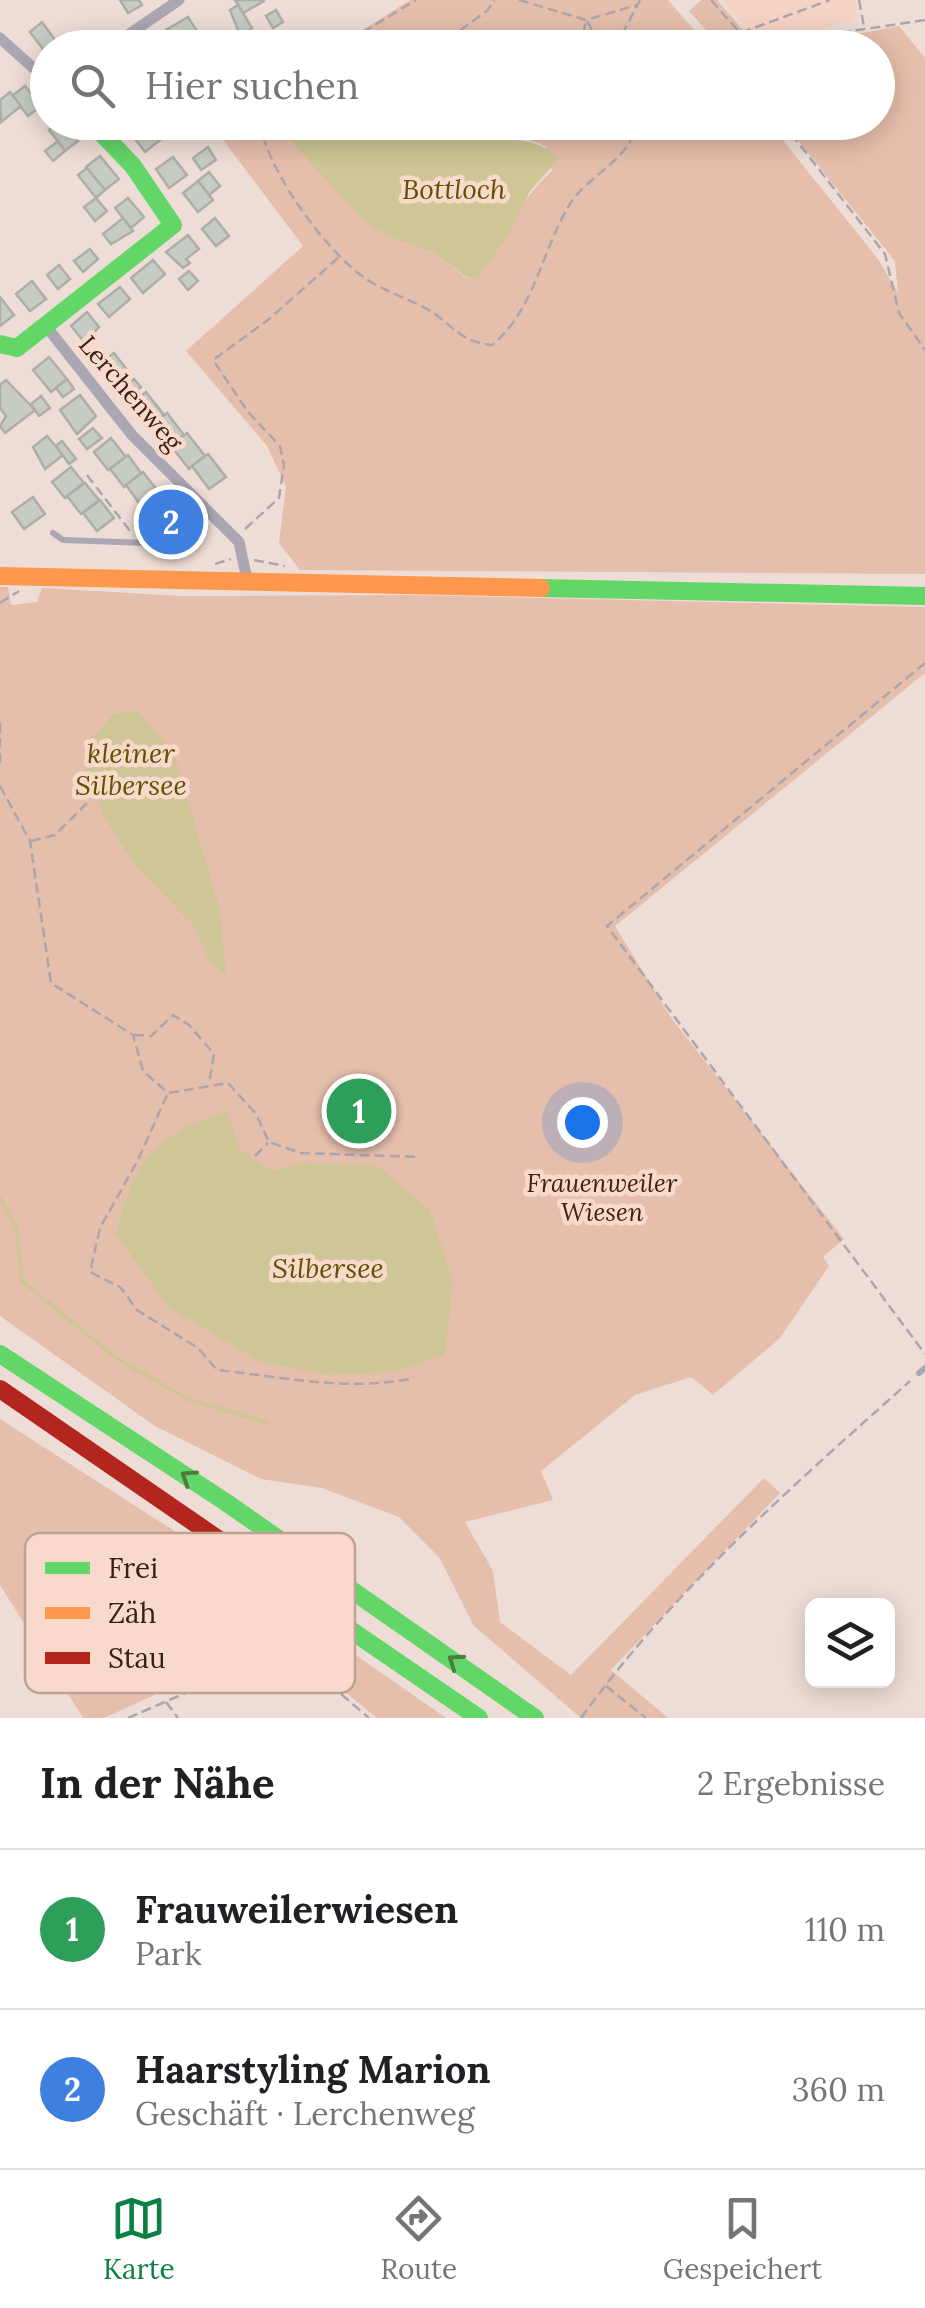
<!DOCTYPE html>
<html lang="de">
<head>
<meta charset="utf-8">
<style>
	:root { --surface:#fff; --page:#f2f2f2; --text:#202124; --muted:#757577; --line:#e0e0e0; --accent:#0b8043 }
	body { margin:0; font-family:Lora,serif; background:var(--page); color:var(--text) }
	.controls { position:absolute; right:30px; bottom:30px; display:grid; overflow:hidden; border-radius:15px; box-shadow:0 5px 25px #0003 }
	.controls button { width:90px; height:90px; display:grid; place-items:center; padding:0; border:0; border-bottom:2px solid var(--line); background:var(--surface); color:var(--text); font:50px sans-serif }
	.you { position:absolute; left:582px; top:1122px; width:35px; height:35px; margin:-25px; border:8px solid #fff; border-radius:50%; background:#1a73e8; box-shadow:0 0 0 15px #1a73e833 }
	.badge { display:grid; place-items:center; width:65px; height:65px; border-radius:50%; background:var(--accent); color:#fff; font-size:32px; font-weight:700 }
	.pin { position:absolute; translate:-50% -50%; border:5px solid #fff; box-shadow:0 2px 10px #0006 }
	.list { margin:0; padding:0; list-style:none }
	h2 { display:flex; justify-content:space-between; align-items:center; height:130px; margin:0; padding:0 40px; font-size:42px }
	h2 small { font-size:32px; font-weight:400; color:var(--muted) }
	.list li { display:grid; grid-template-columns:65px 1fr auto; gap:30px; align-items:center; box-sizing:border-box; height:160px; padding:0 40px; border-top:2px solid var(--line) }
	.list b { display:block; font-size:38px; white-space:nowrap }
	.list p { margin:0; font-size:32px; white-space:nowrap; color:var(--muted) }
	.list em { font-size:32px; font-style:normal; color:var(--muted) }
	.icon { flex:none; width:55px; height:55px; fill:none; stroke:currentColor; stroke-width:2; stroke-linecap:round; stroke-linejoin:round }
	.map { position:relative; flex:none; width:925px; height:1718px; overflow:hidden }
	.search { position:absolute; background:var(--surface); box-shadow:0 5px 25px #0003; left:30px; right:30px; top:30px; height:110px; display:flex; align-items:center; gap:25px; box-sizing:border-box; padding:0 35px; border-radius:55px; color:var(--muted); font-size:38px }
	.sheet { height:450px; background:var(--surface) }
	nav { display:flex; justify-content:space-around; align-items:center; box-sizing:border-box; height:140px; border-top:2px solid var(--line); background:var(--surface); font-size:28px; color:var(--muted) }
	nav a { display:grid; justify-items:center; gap:5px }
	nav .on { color:var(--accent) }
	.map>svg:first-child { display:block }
	.built { fill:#f6d4c5 }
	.green { fill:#e6beac }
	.water { fill:#cec696 }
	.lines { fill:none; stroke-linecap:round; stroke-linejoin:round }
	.stream { stroke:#cec696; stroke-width:4 }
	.building { fill:#c6ccc3; stroke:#adafa7; stroke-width:2.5 }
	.path { stroke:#aca6ac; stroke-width:2.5; stroke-dasharray:10 5; stroke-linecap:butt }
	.lane { stroke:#aaa7b3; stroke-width:6 }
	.street { stroke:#aaa7b3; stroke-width:11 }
	.fast { stroke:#63d668; stroke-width:18 }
	.slow { stroke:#ff974d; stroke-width:18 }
	.jam { stroke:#b3261e; stroke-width:18 }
	.oneway { stroke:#4c7c40 }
	.labels { text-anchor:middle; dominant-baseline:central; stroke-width:9; stroke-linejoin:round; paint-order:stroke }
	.street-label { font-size:25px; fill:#342118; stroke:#f9d9cb }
	.park-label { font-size:25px; font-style:italic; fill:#49200c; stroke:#f9d9cb }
	.water-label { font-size:28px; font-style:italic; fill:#5c5602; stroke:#f9d9cb }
	.key { fill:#f9d9cb; stroke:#bea295; stroke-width:2.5 }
	.key-label { font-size:28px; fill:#342118 }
</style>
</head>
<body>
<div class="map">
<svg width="925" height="1718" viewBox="0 0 925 1718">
	<rect width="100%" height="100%" fill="#eeddd6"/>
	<polygon class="built" points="721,0 856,0 857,18 765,47"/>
	<g class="green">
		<polygon points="410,0 668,0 709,47 336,47"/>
		<polygon points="701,0 717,0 750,38 739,47 721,47 689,11"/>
		<path d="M 899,26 L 925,58 L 925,574 L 300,570 L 279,543 L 286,486 L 267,446 L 186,351 L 303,246 L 211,124 L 293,123 L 288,139 L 390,237 L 436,254 L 465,277 L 477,279 C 502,244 519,199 552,171 L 545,146 L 527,139 L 502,140 L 488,123 L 769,123 L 878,259 L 898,293 L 895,261 L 784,123 L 878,122 L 878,48 L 789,47 Z"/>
		<polygon points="0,587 8,587 11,605 37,602 42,588 183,596 413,595 925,607 925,673 615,926 672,1019 844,1239 823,1257 829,1266 780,1338 713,1395 691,1377 635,1395 541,1471 553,1500 465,1522 493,1571 500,1622 571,1675 764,1478 780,1493 611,1670 668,1718 581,1718 474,1626 439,1557 399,1517 322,1488 261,1479 155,1426 0,1316"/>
		<polygon points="0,1419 221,1561 446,1718 377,1718 279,1638 104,1718 83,1718 0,1585"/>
	</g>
	<g class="water">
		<path d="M 293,123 L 488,123 L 502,140 C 527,140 541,142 559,159 L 530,191 L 509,234 L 477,279 L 466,277 L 436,254 L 390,237 L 364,221 L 288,138 Z"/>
		<polygon points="138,711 174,754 219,907 226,974 210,963 195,927 137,868 105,818 84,768 95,736 113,714"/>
		<path d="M 227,1111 L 240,1150 L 272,1171 L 302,1163 L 376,1165 L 430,1210 L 453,1282 L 445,1354 L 394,1372 L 328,1375 L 258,1361 L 168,1307 L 116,1234 C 134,1162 154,1134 227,1111 Z"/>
	</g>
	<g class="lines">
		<polyline class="stream" points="0,1198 17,1231 22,1281 116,1358 188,1399 268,1423"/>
	</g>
	<g class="building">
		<polygon points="120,0 139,0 142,5 128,13"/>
		<polygon points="235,0 263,0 264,1 243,13"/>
		<polygon points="238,5 252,28 240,35 230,10"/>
		<polygon points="276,10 283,22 273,28 266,16"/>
		<polygon points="188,17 197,31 174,44 166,30"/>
		<polygon points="42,22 61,48 48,48 48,56 30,32"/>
		<polygon points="25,86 41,106 28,116 12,96"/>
		<polygon points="10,92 21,106 1,122 0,100"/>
		<polygon points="58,122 64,122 78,141 65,151 49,130"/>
		<polygon points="139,122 150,130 136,140 129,131"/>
		<polygon points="162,122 170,132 145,152 136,140"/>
		<polygon points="58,141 65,151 53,161 45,151"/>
		<polygon points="208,147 216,160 201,170 193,158"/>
		<polygon points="100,156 119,179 105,190 86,167"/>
		<polygon points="173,157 187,175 169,188 156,169"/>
		<polygon points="87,168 105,190 96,198 78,175"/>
		<polygon points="209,172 220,186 209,195 198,181"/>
		<polygon points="198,181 213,200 198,212 183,193"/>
		<polygon points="96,198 107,211 95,221 84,207"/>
		<polygon points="128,198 144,217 131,228 115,208"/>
		<polygon points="123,218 133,231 111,244 103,234"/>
		<polygon points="215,218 229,236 216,246 202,229"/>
		<polygon points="188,235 199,249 186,259 190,263 183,268 166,252"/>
		<polygon points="90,249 98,259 83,272 74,261"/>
		<polygon points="153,260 165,274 143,293 131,278"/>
		<polygon points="59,265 70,279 58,289 47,275"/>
		<polygon points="189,271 198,281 188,290 179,279"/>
		<polygon points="32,281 46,299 30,311 16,294"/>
		<polygon points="120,287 130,299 109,317 98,304"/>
		<polygon points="0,297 14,315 0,326"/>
		<polygon points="87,312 99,327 85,343 71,326"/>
		<polygon points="114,353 131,375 115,387 99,365"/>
		<polygon points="49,357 67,379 51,392 33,370"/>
		<polygon points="67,379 74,389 63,397 56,388"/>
		<polygon points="134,379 141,387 128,397 122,389"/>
		<polygon points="6,380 35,410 5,433 0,426 6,416 0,408 0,385"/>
		<polygon points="146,392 164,415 148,427 130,405"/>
		<polygon points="80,395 96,416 77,434 60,410"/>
		<polygon points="41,396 50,408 39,416 31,404"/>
		<polygon points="167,413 184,435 168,448 151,425"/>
		<polygon points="93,428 102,438 87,449 79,439"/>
		<polygon points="187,433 205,456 189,469 171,446"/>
		<polygon points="47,436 63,455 45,469 33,447"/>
		<polygon points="111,438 126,457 108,470 94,452"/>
		<polygon points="62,441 76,459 69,464 56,446"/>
		<polygon points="208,454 226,477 209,489 192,466"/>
		<polygon points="128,455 141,473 124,487 110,469"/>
		<polygon points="71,467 84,483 65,498 52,482"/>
		<polygon points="143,472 157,490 139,503 126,485"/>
		<polygon points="85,483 99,500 81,514 67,496"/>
		<polygon points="158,489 179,515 161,528 141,502"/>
		<polygon points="33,497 45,514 24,529 12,512"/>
		<polygon points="100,500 114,518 97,531 83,513"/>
	</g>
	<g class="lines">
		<g class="path">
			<polyline points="519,0 586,20 637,5"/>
			<polyline points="711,0 740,33 830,0"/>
			<polyline points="859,0 864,27"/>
			<polyline points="587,21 602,48"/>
			<polyline points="143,41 149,48"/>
			<polyline points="337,48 416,0"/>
			<polyline points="436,48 488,10 494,0"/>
			<polyline points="580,48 586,21"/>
			<polyline points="615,48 640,0"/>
			<polyline points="801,48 811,37 925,20"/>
			<polyline points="235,122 261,128"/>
			<path d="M 264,122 L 261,128 C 270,174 330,258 371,282 C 389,293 409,299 427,309 C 454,325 459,342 492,345 C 535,310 542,249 570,204 C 589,174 631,160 637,122"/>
			<polyline points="782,122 885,254 899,313 925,350"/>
			<polyline points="636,137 718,122"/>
			<polyline points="87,475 130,531"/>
			<polyline points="245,529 279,498 284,465 280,446 248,412 213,360 268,320 339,257"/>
			<polyline points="254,560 285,566"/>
			<polyline points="215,564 231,559"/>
			<polyline points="0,603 19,591"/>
			<polyline points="925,663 607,926 925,1354"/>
			<polyline points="0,723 0,768"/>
			<polyline points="0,786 30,841 51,983 133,1035 143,1071 168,1093 228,1083 256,1114 269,1142 301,1153 420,1157"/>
			<polyline points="31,841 55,835 87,803"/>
			<polyline points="134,1035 151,1036 173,1015 189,1025 214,1054 209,1084"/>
			<path d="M 167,1095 L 138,1160 L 100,1228 L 90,1272 L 120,1287 L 137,1310 L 198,1348 L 217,1370 C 282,1377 349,1392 414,1378"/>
			<polyline points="255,1156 268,1143"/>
			<polyline points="606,1686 646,1718"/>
			<polyline points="166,1702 178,1718"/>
			<polyline points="128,1718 277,1653 307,1665 369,1718"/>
			<path d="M 581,1718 C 672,1591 794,1485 910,1381"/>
		</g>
		<g class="lane">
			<polyline points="53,533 63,540 176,544 189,539 207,510"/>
			<polyline points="919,1373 925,1368"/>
		</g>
		<g class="street">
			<polyline points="0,38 48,81"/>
			<polyline points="109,48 179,0"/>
			<polyline points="46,326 132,435 239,542 248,584"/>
		</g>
		<g class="fast">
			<polyline points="0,344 17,348 173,225 133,166 91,122"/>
			<polyline points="541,588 925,596"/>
			<polyline points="0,1354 224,1501 535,1718"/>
			<polyline points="279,1581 479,1718"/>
		</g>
		<polyline class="slow" points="0,576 541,588"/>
		<polyline class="jam" points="0,1389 279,1581"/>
	</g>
	<defs><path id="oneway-chevron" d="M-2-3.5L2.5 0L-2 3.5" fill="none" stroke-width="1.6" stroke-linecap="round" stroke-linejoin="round" transform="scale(2.5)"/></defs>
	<g class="oneway">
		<use href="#oneway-chevron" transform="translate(188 1477) rotate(-147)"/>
		<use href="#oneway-chevron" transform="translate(455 1661) rotate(-145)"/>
	</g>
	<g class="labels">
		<g class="street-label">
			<text transform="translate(131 393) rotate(49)">Lerchenweg</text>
		</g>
		<g class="park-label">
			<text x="602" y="1183">Frauenweiler<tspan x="602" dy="29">Wiesen</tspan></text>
		</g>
		<g class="water-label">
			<text x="454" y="189">Bottloch</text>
			<text x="131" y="753">kleiner<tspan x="131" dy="32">Silbersee</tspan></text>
			<text x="328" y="1268">Silbersee</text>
		</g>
	</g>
	<rect x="25" y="1533" width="330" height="160" rx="15" class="key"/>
	<rect x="45" y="1562" width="45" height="12" fill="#63d668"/>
	<rect x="45" y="1607" width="45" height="12" fill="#ff974d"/>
	<rect x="45" y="1652" width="45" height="12" fill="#b3261e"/>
	<g class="key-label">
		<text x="108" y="1578">Frei</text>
		<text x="108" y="1623">Zäh</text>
		<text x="108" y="1668">Stau</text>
	</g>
</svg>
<div class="controls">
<button><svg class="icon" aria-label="layers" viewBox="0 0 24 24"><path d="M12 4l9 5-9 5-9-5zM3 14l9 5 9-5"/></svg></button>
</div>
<div class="you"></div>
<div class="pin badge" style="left:359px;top:1111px;background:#2e9e5b">1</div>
<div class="pin badge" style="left:171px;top:522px;background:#3f7fe0">2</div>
<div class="search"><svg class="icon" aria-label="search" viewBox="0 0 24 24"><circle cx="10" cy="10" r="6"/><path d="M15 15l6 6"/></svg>Hier suchen</div>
</div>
<section class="sheet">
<h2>In der Nähe<small>2 Ergebnisse</small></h2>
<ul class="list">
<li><span class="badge" style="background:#2e9e5b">1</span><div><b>Frauweilerwiesen</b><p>Park</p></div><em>110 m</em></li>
<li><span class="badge" style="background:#3f7fe0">2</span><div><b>Haarstyling Marion</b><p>Geschäft · Lerchenweg</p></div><em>360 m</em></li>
</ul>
</section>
<nav>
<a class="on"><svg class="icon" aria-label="map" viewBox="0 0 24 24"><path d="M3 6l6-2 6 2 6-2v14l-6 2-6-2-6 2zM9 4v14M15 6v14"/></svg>Karte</a>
<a><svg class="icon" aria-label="directions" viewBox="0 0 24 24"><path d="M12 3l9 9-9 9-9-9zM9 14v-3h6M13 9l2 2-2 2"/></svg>Route</a>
<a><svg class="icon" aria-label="saved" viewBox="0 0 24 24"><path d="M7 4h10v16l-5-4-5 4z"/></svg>Gespeichert</a>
</nav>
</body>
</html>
